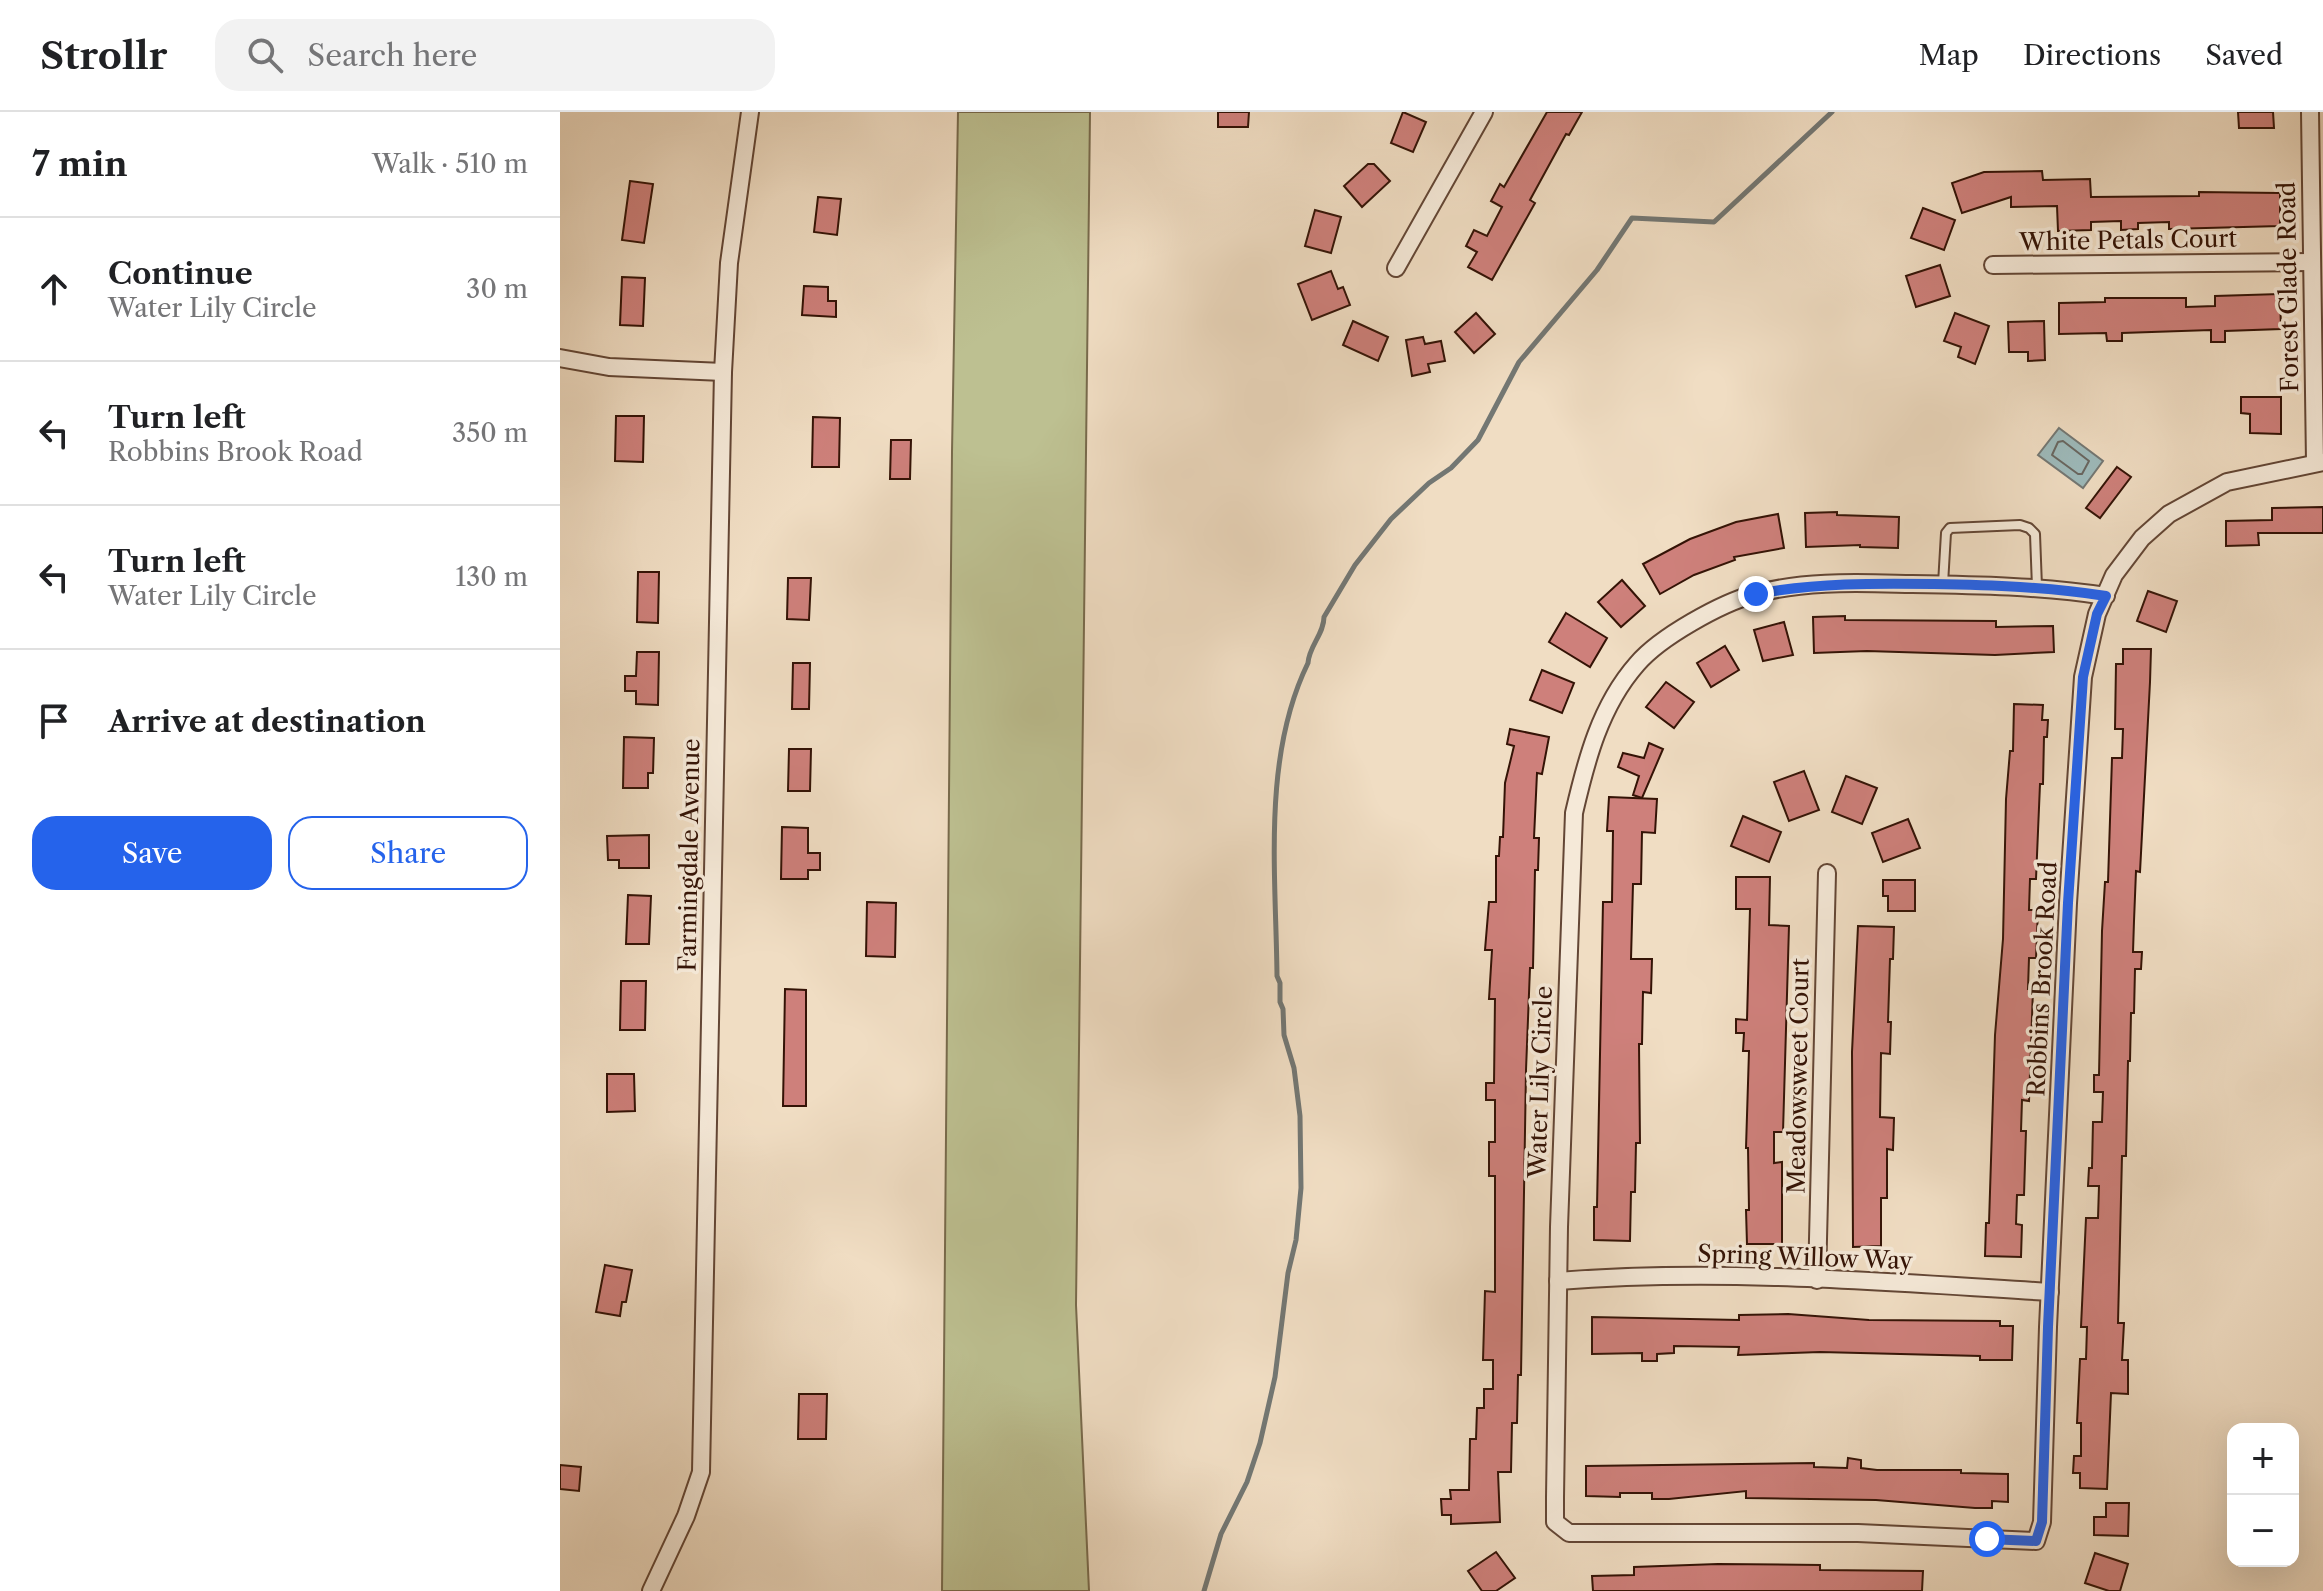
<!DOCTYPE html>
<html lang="en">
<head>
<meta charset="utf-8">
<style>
	:root { --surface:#fff; --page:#f2f2f2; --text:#202124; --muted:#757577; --line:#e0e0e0; --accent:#2563eb }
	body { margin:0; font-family:"Libre Caslon Text",serif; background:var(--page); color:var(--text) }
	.controls { position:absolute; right:24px; bottom:24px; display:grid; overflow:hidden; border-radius:16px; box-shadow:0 8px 32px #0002 }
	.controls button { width:72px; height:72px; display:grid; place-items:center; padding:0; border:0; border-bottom:2px solid var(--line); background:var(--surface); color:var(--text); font:40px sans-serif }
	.stop { position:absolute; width:24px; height:24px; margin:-18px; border:6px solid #2563eb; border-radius:50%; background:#fff }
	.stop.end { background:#2563eb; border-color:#fff; box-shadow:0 2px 8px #0008 }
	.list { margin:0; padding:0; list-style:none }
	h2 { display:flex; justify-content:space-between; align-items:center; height:104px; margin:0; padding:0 32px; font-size:34px }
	h2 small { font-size:26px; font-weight:400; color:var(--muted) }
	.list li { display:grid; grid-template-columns:52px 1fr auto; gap:24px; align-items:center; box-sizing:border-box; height:144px; padding:0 32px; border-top:2px solid var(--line) }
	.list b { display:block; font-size:30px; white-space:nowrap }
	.list p { margin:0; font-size:26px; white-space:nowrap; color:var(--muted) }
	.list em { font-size:26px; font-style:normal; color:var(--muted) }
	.actions { display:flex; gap:16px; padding:24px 32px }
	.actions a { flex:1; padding:18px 0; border:2px solid var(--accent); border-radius:24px; text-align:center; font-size:28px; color:var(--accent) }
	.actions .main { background:var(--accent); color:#fff }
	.icon { flex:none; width:44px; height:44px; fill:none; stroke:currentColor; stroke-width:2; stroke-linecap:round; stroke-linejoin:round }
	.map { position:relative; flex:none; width:1763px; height:1479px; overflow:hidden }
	header { display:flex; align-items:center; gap:48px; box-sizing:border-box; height:112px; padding:0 40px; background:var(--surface); border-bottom:2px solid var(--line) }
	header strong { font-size:38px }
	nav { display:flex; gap:44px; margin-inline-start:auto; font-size:28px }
	.search { width:560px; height:72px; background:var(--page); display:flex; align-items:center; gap:20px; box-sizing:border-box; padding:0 28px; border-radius:24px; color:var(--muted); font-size:30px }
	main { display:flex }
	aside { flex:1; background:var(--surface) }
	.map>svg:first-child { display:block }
	.green { fill:#bdc091; stroke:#786a4c; stroke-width:2 }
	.water { fill:#9dbabb; stroke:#737773; stroke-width:2 }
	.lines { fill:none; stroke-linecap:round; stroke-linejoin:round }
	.shore { stroke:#686660; stroke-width:2 }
	.stream { stroke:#737773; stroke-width:5 }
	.building { fill:#ce807b; stroke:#341306; stroke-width:2 }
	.service-casing { stroke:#634635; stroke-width:12 }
	.minor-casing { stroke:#634635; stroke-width:20 }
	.service { stroke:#f5e9d8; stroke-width:8 }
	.minor { stroke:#f5e9d8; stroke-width:16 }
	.route { stroke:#2563eb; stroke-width:10 }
	.labels { text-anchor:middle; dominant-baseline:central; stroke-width:7; stroke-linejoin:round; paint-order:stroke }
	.street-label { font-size:24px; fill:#341306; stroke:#f5e9d8 }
</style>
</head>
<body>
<header>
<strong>Strollr</strong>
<div class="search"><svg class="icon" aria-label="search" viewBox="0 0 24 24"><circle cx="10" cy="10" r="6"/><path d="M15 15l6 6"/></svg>Search here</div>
<nav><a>Map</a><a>Directions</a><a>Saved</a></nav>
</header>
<main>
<aside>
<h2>7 min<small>Walk · 510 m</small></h2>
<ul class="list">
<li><svg class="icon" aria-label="ahead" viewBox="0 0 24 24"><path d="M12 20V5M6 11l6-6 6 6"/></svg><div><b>Continue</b><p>Water Lily Circle</p></div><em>30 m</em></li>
<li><svg class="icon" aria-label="left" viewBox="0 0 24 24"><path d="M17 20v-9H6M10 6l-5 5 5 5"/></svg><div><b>Turn left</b><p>Robbins Brook Road</p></div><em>350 m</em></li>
<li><svg class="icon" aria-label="left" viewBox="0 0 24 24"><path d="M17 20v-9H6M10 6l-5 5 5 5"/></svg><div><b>Turn left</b><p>Water Lily Circle</p></div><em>130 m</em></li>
<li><svg class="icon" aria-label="arrive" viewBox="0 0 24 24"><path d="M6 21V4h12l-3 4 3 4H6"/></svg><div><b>Arrive at destination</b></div></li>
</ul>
<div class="actions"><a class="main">Save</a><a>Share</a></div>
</aside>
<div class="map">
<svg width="1763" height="1479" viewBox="0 0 1763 1479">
	<rect width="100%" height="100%" fill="#f0ddc3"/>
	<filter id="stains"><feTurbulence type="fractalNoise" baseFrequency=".0025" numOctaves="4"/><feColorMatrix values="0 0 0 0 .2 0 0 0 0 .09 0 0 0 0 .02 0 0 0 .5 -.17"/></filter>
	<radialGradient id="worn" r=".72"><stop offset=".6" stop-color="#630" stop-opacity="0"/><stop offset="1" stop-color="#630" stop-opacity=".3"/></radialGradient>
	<polygon class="green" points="398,0 530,0 516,1193 529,1479 382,1479 392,340"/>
	<polygon class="water" points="1499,316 1543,349 1523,376 1478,343"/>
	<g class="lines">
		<polygon class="shore" points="1503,329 1529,349 1522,362 1518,362 1492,343 1498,330"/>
		<path class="stream" d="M 644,1479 L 661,1422 L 687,1370 L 700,1331 L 715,1265 L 728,1161 L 736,1128 L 741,1076 L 740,1004 L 734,956 L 724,923 L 723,897 L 720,890 L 720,871 L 717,864 C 716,761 702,645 748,551 C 749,534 764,522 764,505 L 795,453 L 831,407 L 869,371 L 891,356 L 918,328 L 959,250 L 1037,158 L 1072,106 L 1154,110 L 1272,0"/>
	</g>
	<g class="building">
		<polygon points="658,0 689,0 688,15 658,15"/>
		<polygon points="843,0 866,10 853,40 831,31"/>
		<polygon points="987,0 1022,0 1009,23 1006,22 970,88 975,91 932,168 908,155 917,140 906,134 914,118 927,124 942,95 931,89 940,72 944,75"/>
		<polygon points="1678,0 1713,0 1714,16 1679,16"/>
		<polygon points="808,52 814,52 830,69 802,95 784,74"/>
		<polygon points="1482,59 1483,68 1530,67 1531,85 1639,84 1639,80 1720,81 1720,114 1609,117 1609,110 1578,111 1578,117 1561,118 1561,109 1531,110 1531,118 1498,119 1497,94 1451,95 1451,85 1402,101 1392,71 1424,60"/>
		<polygon points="70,69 93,72 84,131 62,128"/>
		<polygon points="258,85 281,87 277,123 254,120"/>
		<polygon points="1363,96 1395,108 1384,138 1351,126"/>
		<polygon points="755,98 781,105 771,141 745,134"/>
		<polygon points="1380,153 1390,184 1356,195 1346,164"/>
		<polygon points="771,159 778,177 783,175 790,193 752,208 738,172"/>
		<polygon points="62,165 85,166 83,214 60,213"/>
		<polygon points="244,174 268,175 268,189 276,189 276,205 242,203"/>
		<polygon points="1720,182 1721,217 1665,219 1665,230 1651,230 1651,218 1562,221 1562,229 1547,229 1546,221 1499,222 1499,191 1545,190 1545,186 1626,186 1626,195 1655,194 1655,184"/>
		<polygon points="916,201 935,222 914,241 895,220"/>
		<polygon points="1395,201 1429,214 1415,252 1398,245 1401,235 1384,229"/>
		<polygon points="793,209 828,225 818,249 783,233"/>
		<polygon points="1484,209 1485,248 1468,249 1468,240 1449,240 1448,210"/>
		<polygon points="863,225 865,232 881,229 885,249 868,252 870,260 852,264 846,228"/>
		<polygon points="1681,285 1721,285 1721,322 1690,321 1690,302 1681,301"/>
		<polygon points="56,304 84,304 83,350 55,349"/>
		<polygon points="253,305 280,306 279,355 252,355"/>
		<polygon points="331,328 351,328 350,367 330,367"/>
		<polygon points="1557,355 1571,365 1540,406 1526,396"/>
		<polygon points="1763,395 1763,421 1698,421 1699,433 1666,434 1666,409 1712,408 1712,396"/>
		<polygon points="1277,400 1277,403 1339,405 1338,436 1300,435 1300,433 1246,435 1245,401"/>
		<polygon points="1218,402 1224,436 1174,445 1175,448 1134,463 1100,482 1083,452 1130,427 1176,410"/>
		<polygon points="78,460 99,460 98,511 77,510"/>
		<polygon points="228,466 251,466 249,508 227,507"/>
		<polygon points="1062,468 1085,494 1061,515 1038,490"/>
		<polygon points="1588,479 1617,489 1606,520 1577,509"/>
		<polygon points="1006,501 1047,526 1030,555 989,530"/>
		<polygon points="1285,504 1285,508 1436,509 1436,515 1493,514 1494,540 1435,543 1307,539 1254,541 1253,505"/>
		<polygon points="1224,510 1233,543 1203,549 1194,518"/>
		<polygon points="1165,534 1179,558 1151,575 1137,551"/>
		<polygon points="1563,537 1591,537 1590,570 1580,760 1576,759 1574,809 1573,840 1582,840 1581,857 1575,857 1574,901 1571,901 1570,949 1568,949 1566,1044 1562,1044 1558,1211 1564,1211 1562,1248 1568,1248 1568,1282 1551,1281 1547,1377 1520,1376 1520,1361 1513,1361 1514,1344 1521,1344 1521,1311 1517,1311 1520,1247 1526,1247 1527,1215 1521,1215 1526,1106 1538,1106 1539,1074 1528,1074 1529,1056 1532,1056 1533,1010 1542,1010 1543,980 1534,980 1534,963 1539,963 1542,819 1545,770 1548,770 1552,646 1562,646 1563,617 1555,617 1556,552 1563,552"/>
		<polygon points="77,540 99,540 98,593 76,592 76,579 65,579 65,564 76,564"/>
		<polygon points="233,551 250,551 249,597 232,597"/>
		<polygon points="982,558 1014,571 1002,601 970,588"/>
		<polygon points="1106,570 1134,590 1114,616 1086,595"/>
		<polygon points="1454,592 1483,593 1482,608 1488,608 1487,625 1484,625 1483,672 1480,672 1476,767 1470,767 1469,798 1478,798 1476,846 1469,846 1468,877 1473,877 1469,989 1462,988 1461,1019 1466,1019 1464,1083 1457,1083 1456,1112 1462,1113 1461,1145 1425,1144 1426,1111 1429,1111 1435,923 1443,827 1446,687 1450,639 1453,639"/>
		<polygon points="950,617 989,625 982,662 977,661 974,726 979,726 978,758 975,758 973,856 970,856 966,958 961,1263 958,1263 957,1311 952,1311 951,1360 938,1360 940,1410 891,1412 891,1403 882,1403 881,1387 891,1387 890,1378 909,1378 910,1327 916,1327 917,1296 924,1296 924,1277 933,1277 933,1248 923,1248 925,1179 935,1180 935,1064 929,1064 929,1030 935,1030 935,988 926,988 926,971 934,971 935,887 929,887 932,838 925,838 929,790 936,790 936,744 939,744 940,725 943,725 945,671 954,634 947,632"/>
		<polygon points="64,625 94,626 93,661 88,661 88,676 63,676"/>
		<polygon points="1089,631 1103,637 1082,686 1073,683 1079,664 1058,655 1063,641 1084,646"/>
		<polygon points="229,637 251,637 250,679 228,679"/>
		<polygon points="1244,659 1259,698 1229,709 1214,670"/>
		<polygon points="1286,664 1317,676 1302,712 1272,700"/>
		<polygon points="1049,685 1097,687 1095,721 1082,720 1081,772 1073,772 1071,847 1092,847 1091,881 1083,880 1082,932 1079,932 1080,1031 1076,1031 1075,1080 1071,1080 1070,1129 1034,1128 1034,1095 1037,1095 1043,790 1052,790 1053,719 1047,719"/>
		<polygon points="1183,704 1221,720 1209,750 1171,734"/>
		<polygon points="1348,707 1360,736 1323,750 1312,721"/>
		<polygon points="222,715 248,716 248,741 260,741 260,758 248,758 248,767 221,767"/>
		<polygon points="89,723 89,756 59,756 59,748 48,748 47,724"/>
		<polygon points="1176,765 1210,765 1209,813 1229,814 1223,1020 1214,1020 1214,1051 1222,1050 1222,1132 1187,1132 1186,1098 1189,1098 1188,1036 1186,1036 1189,939 1183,939 1184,921 1176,921 1176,907 1187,908 1190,797 1176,797"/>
		<polygon points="1323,768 1355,768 1355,799 1328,799 1328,784 1323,784"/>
		<polygon points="68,783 91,784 89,832 66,832"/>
		<polygon points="307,790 336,791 335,845 306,844"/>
		<polygon points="1298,814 1334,815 1333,847 1330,847 1328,910 1331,910 1330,942 1321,941 1320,1005 1334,1006 1333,1038 1327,1037 1327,1086 1321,1086 1321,1134 1293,1135 1292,940"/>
		<polygon points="61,869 86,869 85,918 60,918"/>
		<polygon points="225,877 246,878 246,994 223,994"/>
		<polygon points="47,962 74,962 75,999 47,1000"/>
		<polygon points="45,1153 72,1158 66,1190 62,1190 60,1204 36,1200"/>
		<polygon points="1228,1202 1309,1208 1440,1209 1440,1214 1453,1214 1452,1248 1420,1248 1420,1244 1260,1240 1178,1243 1179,1235 1114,1234 1114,1241 1097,1242 1097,1249 1082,1249 1082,1241 1032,1242 1032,1205 1179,1208 1179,1203"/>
		<polygon points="239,1282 267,1282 266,1327 238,1327"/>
		<polygon points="1288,1346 1301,1348 1301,1356 1317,1358 1401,1358 1401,1361 1448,1362 1448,1390 1432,1389 1432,1396 1415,1396 1316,1388 1186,1386 1186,1379 1109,1387 1092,1387 1092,1381 1060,1381 1060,1385 1026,1384 1026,1354 1254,1351 1254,1355 1287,1356"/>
		<polygon points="0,1353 21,1355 19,1379 0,1377"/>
		<polygon points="1546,1391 1569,1391 1568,1424 1534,1423 1534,1405 1546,1405"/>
		<polygon points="936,1440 955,1466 936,1479 922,1479 908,1459"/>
		<polygon points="1535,1441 1568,1452 1560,1479 1549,1479 1525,1471"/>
		<polygon points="1158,1452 1260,1453 1260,1458 1363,1459 1362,1479 1033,1479 1032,1464 1074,1463 1074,1455"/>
	</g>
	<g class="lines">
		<g class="service-casing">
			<polyline id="service" points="1383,472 1386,421 1390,416 1460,413 1469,416 1475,422 1477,475"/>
		</g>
		<g class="minor-casing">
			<g id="minor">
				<polyline points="1750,0 1755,350"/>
				<polyline points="1433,153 1752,150"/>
				<polyline points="836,156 924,0"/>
				<polyline points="0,246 49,255 163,260"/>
				<path d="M 1546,484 C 1481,474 1417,473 1352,472 C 1301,471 1246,468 1195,482 C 1161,491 1100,525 1077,552 C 1040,594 1026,649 1014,701 L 999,1115 L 995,1386 L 995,1410 L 1009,1421 L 1298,1421 L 1476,1429 L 1482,1410 L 1488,1215 L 1508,791 L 1523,565 L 1537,502 L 1554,463 L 1582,426 L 1609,402 L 1667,370 L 1763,350"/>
				<polyline points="1257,1168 1267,761"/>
				<path d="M 998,1169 C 1160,1156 1328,1170 1490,1180"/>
				<polyline points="91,1479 126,1404 141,1360 163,260 169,151 190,0"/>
			</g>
		</g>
		<use href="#service" class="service"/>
		<use href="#minor" class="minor"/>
	</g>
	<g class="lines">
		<path class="route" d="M 1196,482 C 1255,471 1314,471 1374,472 C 1432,473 1488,475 1546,484 L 1537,502 L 1523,565 L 1508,791 L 1488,1215 L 1482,1410 L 1476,1429 L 1427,1427"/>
	</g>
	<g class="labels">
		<g class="street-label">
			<text transform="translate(1568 128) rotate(-1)">White Petals Court</text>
			<text transform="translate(1728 175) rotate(-91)">Forest Glade Road</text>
			<text transform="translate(129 743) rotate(-89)">Farmingdale Avenue</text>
			<text transform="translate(1482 867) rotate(-87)">Robbins Brook Road</text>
			<text transform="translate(1238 964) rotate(-89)">Meadowsweet Court</text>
			<text transform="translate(980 970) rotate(-88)">Water Lily Circle</text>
			<text transform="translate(1245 1145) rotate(2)">Spring Willow Way</text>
		</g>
	</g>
	<rect width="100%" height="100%" filter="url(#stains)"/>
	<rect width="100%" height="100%" fill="url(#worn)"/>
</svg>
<div class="controls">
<button>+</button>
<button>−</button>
</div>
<div class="stop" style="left:1427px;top:1427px"></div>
<div class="stop end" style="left:1196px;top:482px"></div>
</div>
</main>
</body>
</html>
